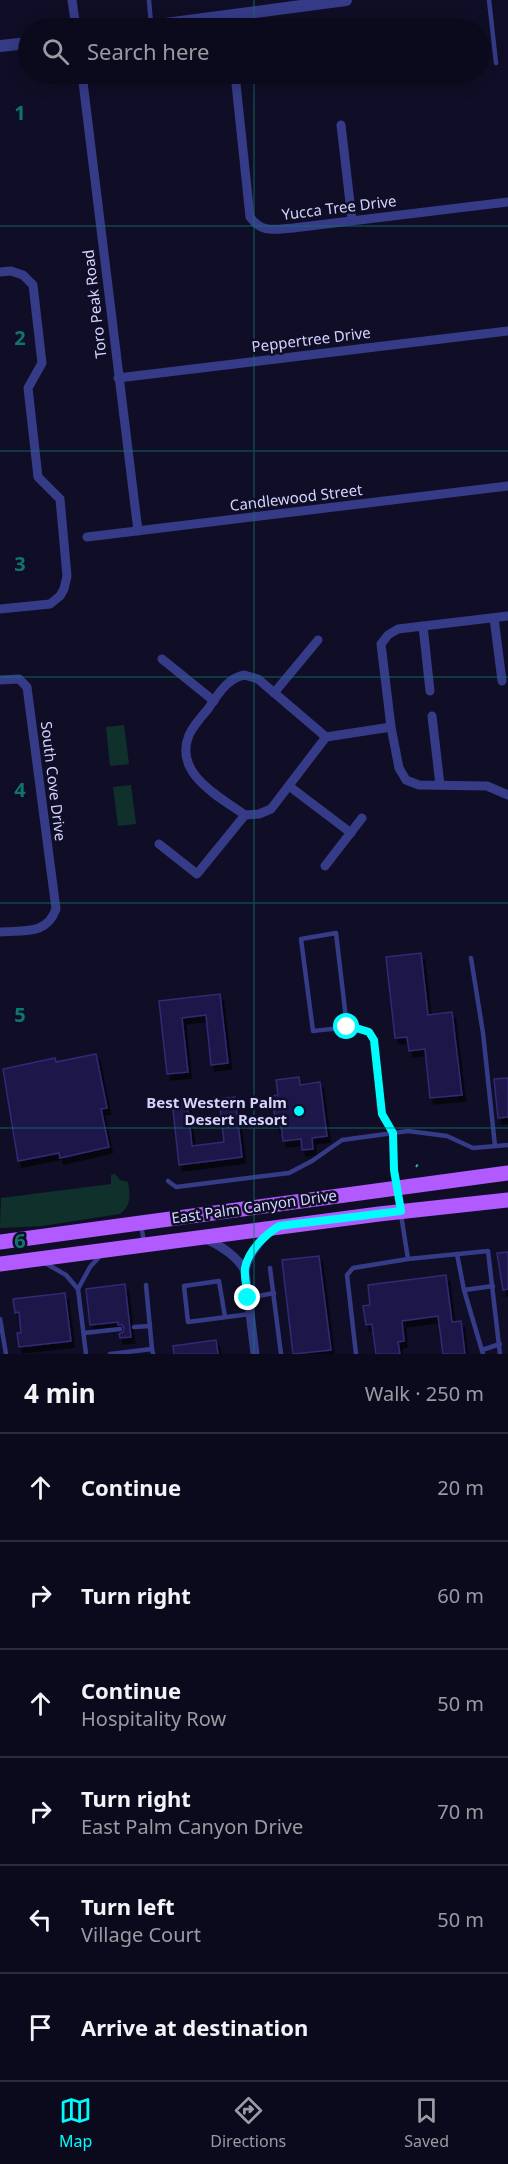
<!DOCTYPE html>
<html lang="en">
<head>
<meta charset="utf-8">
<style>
	:root { --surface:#0b0a1c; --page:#141325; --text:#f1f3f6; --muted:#9a9aa3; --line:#2b2b3b; --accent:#00fdfe }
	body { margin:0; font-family:"Noto Sans",sans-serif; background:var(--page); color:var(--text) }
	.stop { position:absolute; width:18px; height:18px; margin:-14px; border:4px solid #00fdfe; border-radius:50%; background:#fff }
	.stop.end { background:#00fdfe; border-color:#fff; box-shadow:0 2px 6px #0008 }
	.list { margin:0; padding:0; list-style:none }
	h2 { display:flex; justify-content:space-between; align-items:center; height:78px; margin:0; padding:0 24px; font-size:26px }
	h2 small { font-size:20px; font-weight:400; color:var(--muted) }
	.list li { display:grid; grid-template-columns:39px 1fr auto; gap:18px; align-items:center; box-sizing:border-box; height:108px; padding:0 24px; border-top:2px solid var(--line) }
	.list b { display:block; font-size:22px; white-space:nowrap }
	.list p { margin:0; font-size:20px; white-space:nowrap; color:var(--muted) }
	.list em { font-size:20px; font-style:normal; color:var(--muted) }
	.icon { flex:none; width:33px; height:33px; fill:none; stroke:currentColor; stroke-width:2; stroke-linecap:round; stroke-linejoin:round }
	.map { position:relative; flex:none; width:508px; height:1354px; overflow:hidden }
	.search { position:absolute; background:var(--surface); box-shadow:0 3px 15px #0003; left:18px; right:18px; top:18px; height:66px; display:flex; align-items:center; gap:15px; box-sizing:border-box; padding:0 21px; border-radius:33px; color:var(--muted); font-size:22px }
	.sheet { height:726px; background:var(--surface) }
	nav { display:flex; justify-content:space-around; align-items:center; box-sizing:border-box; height:84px; border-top:2px solid var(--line); background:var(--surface); font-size:16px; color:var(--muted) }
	nav a { display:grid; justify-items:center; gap:3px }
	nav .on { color:var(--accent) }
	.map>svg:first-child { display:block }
	.green { fill:#10302c }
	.building { fill:#1d1848; stroke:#312975; stroke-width:1.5; filter:url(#shadow) }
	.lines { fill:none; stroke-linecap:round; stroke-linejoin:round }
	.path { stroke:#28bea6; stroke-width:2; stroke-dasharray:3 4.5; stroke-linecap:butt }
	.service { stroke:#363b88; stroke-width:4.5 }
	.minor { stroke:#363b88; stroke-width:9 }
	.tertiary { stroke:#363b88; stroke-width:12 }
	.primary { stroke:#b15aff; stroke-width:15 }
	.route { stroke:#00fdfe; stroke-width:8 }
	.grid { fill:none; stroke:#0f766e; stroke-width:1.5; stroke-opacity:0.55 }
	.poi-dot { fill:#00fdfe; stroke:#0f0e26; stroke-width:2 }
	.labels { text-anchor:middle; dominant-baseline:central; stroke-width:5; stroke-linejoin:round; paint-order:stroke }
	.street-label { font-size:15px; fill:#d3d3ff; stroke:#0f0e26 }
	.poi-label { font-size:15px; font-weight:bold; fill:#d3d3ff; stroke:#0f0e26; text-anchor:end }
	.grid-label { font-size:20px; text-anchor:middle; font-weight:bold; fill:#0f766e; stroke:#0f0e26; stroke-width:5; stroke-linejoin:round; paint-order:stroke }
</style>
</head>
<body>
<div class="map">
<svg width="508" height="1354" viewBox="0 0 508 1354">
	<defs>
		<filter id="shadow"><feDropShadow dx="3.5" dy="6" stdDeviation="0" flood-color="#0009"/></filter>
	</defs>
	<rect width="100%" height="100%" fill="#0f0e26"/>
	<g class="green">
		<polygon points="124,725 129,764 110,766 106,727"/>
		<polygon points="131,785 136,824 118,826 113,787"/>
		<path d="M 115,1174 L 120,1180 L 128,1182 C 130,1195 132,1205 120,1214 L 42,1226 L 0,1228 L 1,1198 L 111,1184 L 111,1175 Z"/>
	</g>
	<g class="building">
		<polygon points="421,953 428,1015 452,1012 462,1095 430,1098 425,1049 409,1051 407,1037 395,1038 386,957"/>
		<polygon points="220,994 228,1063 211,1065 206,1015 182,1018 188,1072 167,1074 159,1001"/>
		<polygon points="96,1054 107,1108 101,1109 109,1147 60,1158 59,1153 18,1161 3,1069 55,1058 56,1062"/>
		<polygon points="299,1077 300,1085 320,1082 327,1136 312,1138 313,1149 302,1150 301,1139 283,1141 281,1125 276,1126 272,1096 278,1095 276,1080"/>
		<polygon points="508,1078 508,1117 498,1118 494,1079"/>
		<polygon points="235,1097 242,1157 179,1165 172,1101 187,1100 192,1146 224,1142 219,1099"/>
		<polygon points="508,1252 508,1289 503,1290 497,1253"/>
		<polygon points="319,1256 331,1350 293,1354 282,1260"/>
		<polygon points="446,1275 452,1322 461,1321 465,1354 443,1354 438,1316 402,1321 404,1341 398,1342 400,1354 376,1354 372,1324 366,1325 363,1306 370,1305 368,1285"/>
		<polygon points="125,1284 131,1337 120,1338 119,1334 123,1332 124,1328 122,1325 118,1325 118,1322 90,1325 86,1289"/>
		<polygon points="65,1293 71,1341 19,1347 17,1333 21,1333 19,1312 15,1313 13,1299"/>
		<polygon points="216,1340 218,1354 174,1354 173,1346"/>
	</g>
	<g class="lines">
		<polyline class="path" points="416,1167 418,1164"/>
		<g class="service">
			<polyline points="149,0 151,24"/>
			<polyline points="489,0 496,63"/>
			<polyline points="471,958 483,1033 495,1146"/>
			<path d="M 347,1027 L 336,933 L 301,939 L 313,1031 C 335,1029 348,1025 369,1032 L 374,1040 L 382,1114 L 393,1133 L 394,1170 L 408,1259"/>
			<polyline points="168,1181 176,1187 289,1173 312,1161 342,1140 408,1131 447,1136 473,1148 508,1145"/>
			<polyline points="141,1224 144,1243"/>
			<polyline points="457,1254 464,1290 483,1354"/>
			<polyline points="45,1263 66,1275 78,1289"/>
			<polyline points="270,1268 281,1354"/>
			<polyline points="146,1285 152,1349"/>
			<polyline points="464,1290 493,1286"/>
			<polyline points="248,1298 274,1293"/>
			<polyline points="225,1317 219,1281 184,1286 188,1322 250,1314"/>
			<polyline points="0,1319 6,1354"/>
			<polyline points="134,1327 150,1326"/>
			<polyline points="84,1333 120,1329"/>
			<polyline points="482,1350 500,1344"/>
			<polyline points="86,1354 78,1289 90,1267 100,1256"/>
			<polyline points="110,1354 152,1349 153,1354"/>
			<polyline points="356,1354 347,1275 353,1268 408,1259 488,1251 500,1354"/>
		</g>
		<g class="minor">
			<polyline points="72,0 76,28"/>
			<polyline points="228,16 230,28"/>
			<polyline points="82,74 138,531"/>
			<path d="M 235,74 L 250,217 C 262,234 275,229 293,228 L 508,202"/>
			<polyline points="341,125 352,220"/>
			<polyline points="0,272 11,271 23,275 33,285 42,363 28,388 38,477 60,499 67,576 64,589 60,596 50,604 0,609"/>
			<polyline points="118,378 508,331"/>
			<polyline points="87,537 508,486"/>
			<polyline points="508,616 398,629 388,635 381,644 391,727 399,768 406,780 419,785 487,786 508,795"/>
			<polyline points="494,618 502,681"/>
			<polyline points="423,626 430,691"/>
			<polyline points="162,659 214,701"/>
			<path d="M 244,675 L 258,679 L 326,737 L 271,809 L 259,814 L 245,815 C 220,797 173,774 189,735 C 193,726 201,717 208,709 C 218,695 226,679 244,675 Z"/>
			<path d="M 0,680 L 19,679 L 27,687 L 56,909 C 47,935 24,930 0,932"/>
			<polyline points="274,693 318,640"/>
			<polyline points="432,716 440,785"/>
			<polyline points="326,737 391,727"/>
			<polyline points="289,786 351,833"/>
			<polyline points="159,844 197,874 245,815"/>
			<polyline points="325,866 362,818"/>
			<path d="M 206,1239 C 220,1245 238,1257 245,1271"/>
			<path d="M 255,1354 L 245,1271 C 248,1256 260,1238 273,1229"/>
		</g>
		<g class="tertiary">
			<polyline points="135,28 346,0"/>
			<polyline points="0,46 28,43"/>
		</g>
		<g class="primary">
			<polyline points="0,1242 508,1173"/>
			<polyline points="0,1264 379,1214 508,1200"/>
		</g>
	</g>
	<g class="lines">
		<path class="route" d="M 248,1298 C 247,1288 244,1277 245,1268 C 248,1251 266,1234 279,1226 L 401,1211 L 394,1170 L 393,1133 L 382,1114 L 374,1040 L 369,1032 L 353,1027 L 347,1027"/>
	</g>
	<path class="grid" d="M 254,0 L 254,28M 254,74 L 254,1354M 0,226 L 508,226M 0,451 L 508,451M 0,677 L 508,677M 0,903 L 508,903M 0,1128 L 508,1128"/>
	<circle class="poi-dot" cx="299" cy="1111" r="6"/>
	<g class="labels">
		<g class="street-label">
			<text transform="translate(339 207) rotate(-7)">Yucca Tree Drive</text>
			<text transform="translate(94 304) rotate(-97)">Toro Peak Road</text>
			<text transform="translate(311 339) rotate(-7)">Peppertree Drive</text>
			<text transform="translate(296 497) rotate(-7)">Candlewood Street</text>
			<text transform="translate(54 781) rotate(83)">South Cove Drive</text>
			<text transform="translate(254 1206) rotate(-8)">East Palm Canyon Drive</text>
		</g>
		<g class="poi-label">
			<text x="287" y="1102">Best Western Palm<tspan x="287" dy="17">Desert Resort</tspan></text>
		</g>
	</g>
	<g class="grid-label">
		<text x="20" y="120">1</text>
		<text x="20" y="345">2</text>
		<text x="20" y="571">3</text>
		<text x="20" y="797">4</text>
		<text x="20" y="1022">5</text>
		<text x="20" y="1248">6</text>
	</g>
</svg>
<div class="stop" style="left:347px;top:1027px"></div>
<div class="stop end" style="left:248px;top:1298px"></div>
<div class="search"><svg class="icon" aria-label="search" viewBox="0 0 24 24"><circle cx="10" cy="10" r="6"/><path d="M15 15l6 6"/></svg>Search here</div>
</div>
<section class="sheet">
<h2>4 min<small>Walk · 250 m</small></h2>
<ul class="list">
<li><svg class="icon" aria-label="ahead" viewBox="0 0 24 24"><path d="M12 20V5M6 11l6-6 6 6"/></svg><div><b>Continue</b></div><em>20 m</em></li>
<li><svg class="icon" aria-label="right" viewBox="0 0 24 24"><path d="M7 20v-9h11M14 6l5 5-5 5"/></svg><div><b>Turn right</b></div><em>60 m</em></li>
<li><svg class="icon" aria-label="ahead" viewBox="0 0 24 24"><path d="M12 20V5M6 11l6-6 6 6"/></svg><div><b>Continue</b><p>Hospitality Row</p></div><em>50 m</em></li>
<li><svg class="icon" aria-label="right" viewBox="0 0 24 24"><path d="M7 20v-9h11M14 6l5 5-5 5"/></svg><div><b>Turn right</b><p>East Palm Canyon Drive</p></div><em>70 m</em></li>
<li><svg class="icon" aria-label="left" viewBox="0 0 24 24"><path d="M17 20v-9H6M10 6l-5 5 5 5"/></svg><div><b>Turn left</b><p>Village Court</p></div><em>50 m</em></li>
<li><svg class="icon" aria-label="arrive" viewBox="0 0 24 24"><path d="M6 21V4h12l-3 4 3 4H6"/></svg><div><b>Arrive at destination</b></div></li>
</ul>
</section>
<nav>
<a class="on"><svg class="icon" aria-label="map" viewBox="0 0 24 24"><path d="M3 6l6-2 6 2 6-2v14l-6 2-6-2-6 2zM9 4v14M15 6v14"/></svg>Map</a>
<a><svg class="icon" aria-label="directions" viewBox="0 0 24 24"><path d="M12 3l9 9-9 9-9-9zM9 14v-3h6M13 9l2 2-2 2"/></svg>Directions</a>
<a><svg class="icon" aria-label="saved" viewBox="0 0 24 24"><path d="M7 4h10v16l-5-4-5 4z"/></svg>Saved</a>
</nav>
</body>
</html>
